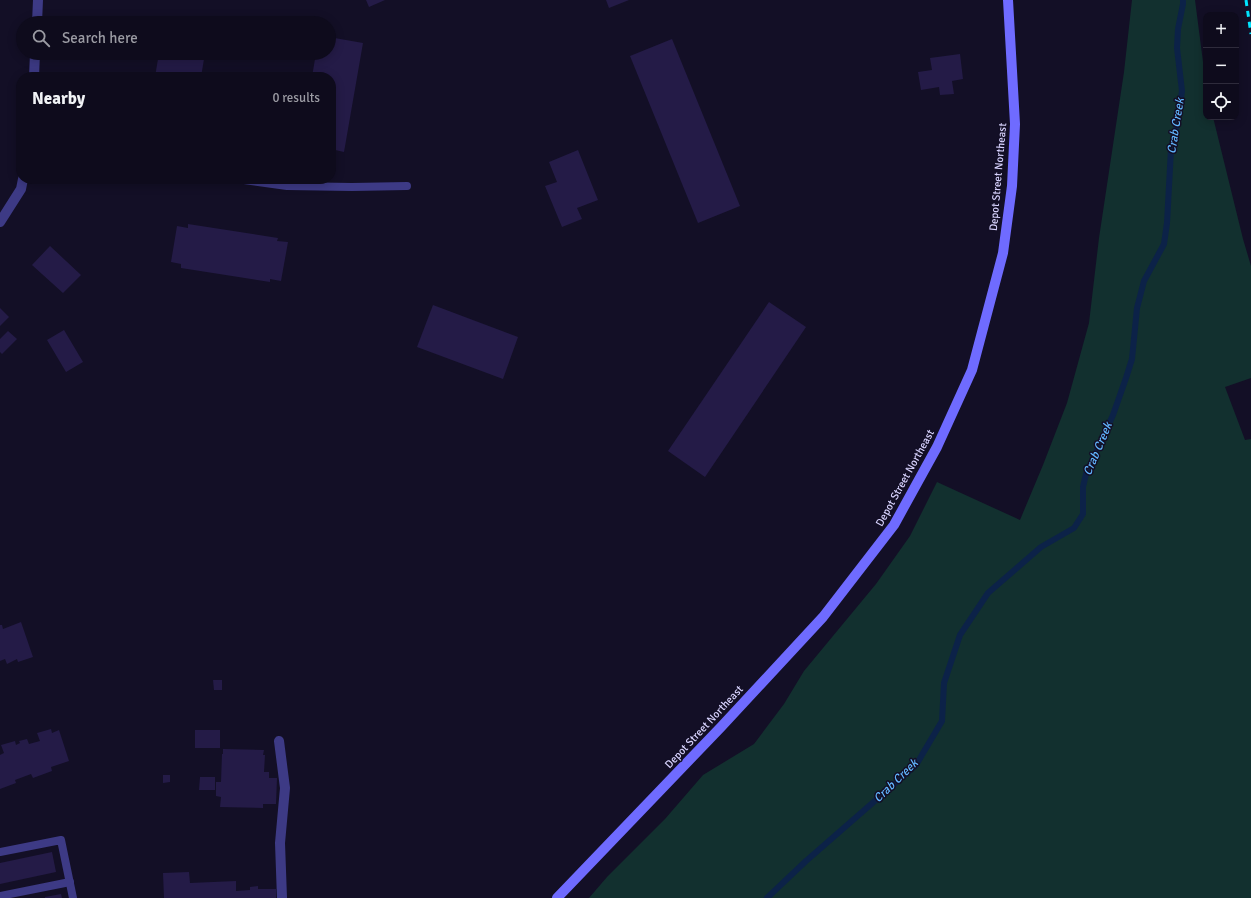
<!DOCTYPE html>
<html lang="en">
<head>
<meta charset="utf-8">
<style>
	:root { --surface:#0e0b1c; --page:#171425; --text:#f1f3f6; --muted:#9b9ba3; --line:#2e2b3b }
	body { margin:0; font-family:Signika,sans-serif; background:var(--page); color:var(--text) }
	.controls { position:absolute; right:12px; top:12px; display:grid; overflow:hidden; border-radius:8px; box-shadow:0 2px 10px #0003 }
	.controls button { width:36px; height:36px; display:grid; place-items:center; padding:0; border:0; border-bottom:1px solid var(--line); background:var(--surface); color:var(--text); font:20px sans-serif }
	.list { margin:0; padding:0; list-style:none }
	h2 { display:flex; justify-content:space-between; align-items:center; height:52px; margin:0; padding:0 16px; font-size:17px }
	h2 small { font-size:13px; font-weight:400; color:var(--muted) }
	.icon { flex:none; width:22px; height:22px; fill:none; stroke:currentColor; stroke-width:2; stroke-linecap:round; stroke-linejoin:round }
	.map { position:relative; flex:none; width:1251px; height:898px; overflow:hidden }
	.search { position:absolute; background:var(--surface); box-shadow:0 2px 10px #0003; left:16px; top:16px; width:320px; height:44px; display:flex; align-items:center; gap:10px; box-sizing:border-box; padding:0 14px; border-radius:22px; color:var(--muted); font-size:15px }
	.panel { position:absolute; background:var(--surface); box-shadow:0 2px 10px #0003; left:16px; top:72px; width:320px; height:112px; border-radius:16px }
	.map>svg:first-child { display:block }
	.green { fill:#12302f }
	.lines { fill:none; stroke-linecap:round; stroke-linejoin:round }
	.stream { stroke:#0c2248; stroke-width:6 }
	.building { fill:#241b47 }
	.service { stroke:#3d3a85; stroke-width:8 }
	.minor { stroke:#3d3a85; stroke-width:10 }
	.secondary { stroke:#6f6bff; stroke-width:10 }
	.rail { stroke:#00e5ff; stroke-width:3; stroke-dasharray:6 5; stroke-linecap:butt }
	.labels { text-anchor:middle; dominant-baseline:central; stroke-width:3; stroke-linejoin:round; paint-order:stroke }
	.street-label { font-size:11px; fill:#d9d4ff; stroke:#130f26 }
	.water-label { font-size:12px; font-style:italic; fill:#62b6ff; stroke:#130f26 }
</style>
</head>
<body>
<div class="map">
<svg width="1251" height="898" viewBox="0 0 1251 898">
	<rect width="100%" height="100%" fill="#130f26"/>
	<polygon class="green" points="1132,0 1195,0 1206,85 1206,117 1213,117 1243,239 1251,266 1251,378 1225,387 1245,440 1251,439 1251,898 589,898 607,877 665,819 703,775 754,744 784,704 804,671 876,584 910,536 937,482 1020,520 1043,465 1067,403 1089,323 1099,238 1124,72"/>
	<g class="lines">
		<polyline class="stream" points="767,898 806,861 916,765 942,721 944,683 960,635 988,593 1041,547 1074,528 1083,514 1083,487 1086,474 1113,415 1126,378 1132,359 1137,308 1144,281 1164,244 1167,223 1171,149 1177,125 1182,91 1177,48 1178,29 1183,4 1183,0"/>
	</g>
	<g class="building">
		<polygon points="366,0 385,0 369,7"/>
		<polygon points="606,0 629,0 609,8"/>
		<polygon points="329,37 363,43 344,152 331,149 331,77 312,77 316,53 329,53"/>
		<polygon points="672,39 740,206 698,223 630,56"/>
		<polygon points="159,53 205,53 201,77 155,77"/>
		<polygon points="960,54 963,79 952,81 954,94 940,95 939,87 921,90 918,72 932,70 930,58"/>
		<polygon points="578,150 598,200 577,208 582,219 562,227 545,186 557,182 549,162"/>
		<polygon points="188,224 278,238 277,241 288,242 281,281 270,279 270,282 181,268 181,264 171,262 177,226 188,228"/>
		<polygon points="50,246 81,275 63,293 32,265"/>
		<polygon points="769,302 806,327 705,477 668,451"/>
		<polygon points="433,305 518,337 503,379 417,347"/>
		<polygon points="0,308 9,317 0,326"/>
		<polygon points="64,330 83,362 66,372 47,340"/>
		<polygon points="8,331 17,339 2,354 0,352 0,339"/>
		<polygon points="21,622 33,657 18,662 17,659 7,664 5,659 0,661 0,625 2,625 3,629"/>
		<polygon points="213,680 222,680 222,690 214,690"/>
		<polygon points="51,729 52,733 59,730 69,761 51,767 52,771 33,778 31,774 15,780 16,783 0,789 0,755 4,753 1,745 15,741 16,745 20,743 19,741 27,739 29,744 40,741 37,733"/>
		<rect x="195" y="730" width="25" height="18"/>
		<polygon points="223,749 264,750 263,755 265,755 264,772 269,772 269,778 277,778 276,804 263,804 263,808 220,807 221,797 216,796 216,782 221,782 222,754 223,754"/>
		<polygon points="163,775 170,775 170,782 163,783"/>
		<polygon points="200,777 215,777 215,790 199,790"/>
		<polygon points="52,852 56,872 0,884 0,863"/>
		<polygon points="189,872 190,883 236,881 236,891 250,890 250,887 258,886 258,889 276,889 276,898 164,898 163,873"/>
		<polygon points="61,894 62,898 45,898 45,897"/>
	</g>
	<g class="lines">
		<g class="service">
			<polyline points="237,179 287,186 352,187 407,186"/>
			<polyline points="0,852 61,840 73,898"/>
			<polyline points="0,896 70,882"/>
		</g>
		<g class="minor">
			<polyline points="37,23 38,0"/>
			<polyline points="34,77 35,53"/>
			<polyline points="0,222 21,189 23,179"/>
			<polyline points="279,741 285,788 280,843 282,898"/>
		</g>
		<polyline class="secondary" points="557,898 721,727 823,617 894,525 937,447 972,370 1003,253 1012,186 1015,124 1008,0"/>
		<polyline class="rail" points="1246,0 1251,34"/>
	</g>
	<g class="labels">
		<g class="street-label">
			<text transform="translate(998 177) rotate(-85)">Depot Street Northeast</text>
			<text transform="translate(905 478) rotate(-61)">Depot Street Northeast</text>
			<text transform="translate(704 727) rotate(-47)">Depot Street Northeast</text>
		</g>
		<g class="water-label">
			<text transform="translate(1176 126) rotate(-81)">Crab Creek</text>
			<text transform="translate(1098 449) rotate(-67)">Crab Creek</text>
			<text transform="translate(896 781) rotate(-44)">Crab Creek</text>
		</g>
	</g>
</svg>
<div class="controls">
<button>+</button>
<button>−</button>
<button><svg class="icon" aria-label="locate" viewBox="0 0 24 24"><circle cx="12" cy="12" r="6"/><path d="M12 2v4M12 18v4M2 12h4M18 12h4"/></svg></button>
</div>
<div class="search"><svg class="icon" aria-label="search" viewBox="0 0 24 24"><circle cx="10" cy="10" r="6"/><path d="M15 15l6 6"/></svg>Search here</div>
<section class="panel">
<h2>Nearby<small>0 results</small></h2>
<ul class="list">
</ul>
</section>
</div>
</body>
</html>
